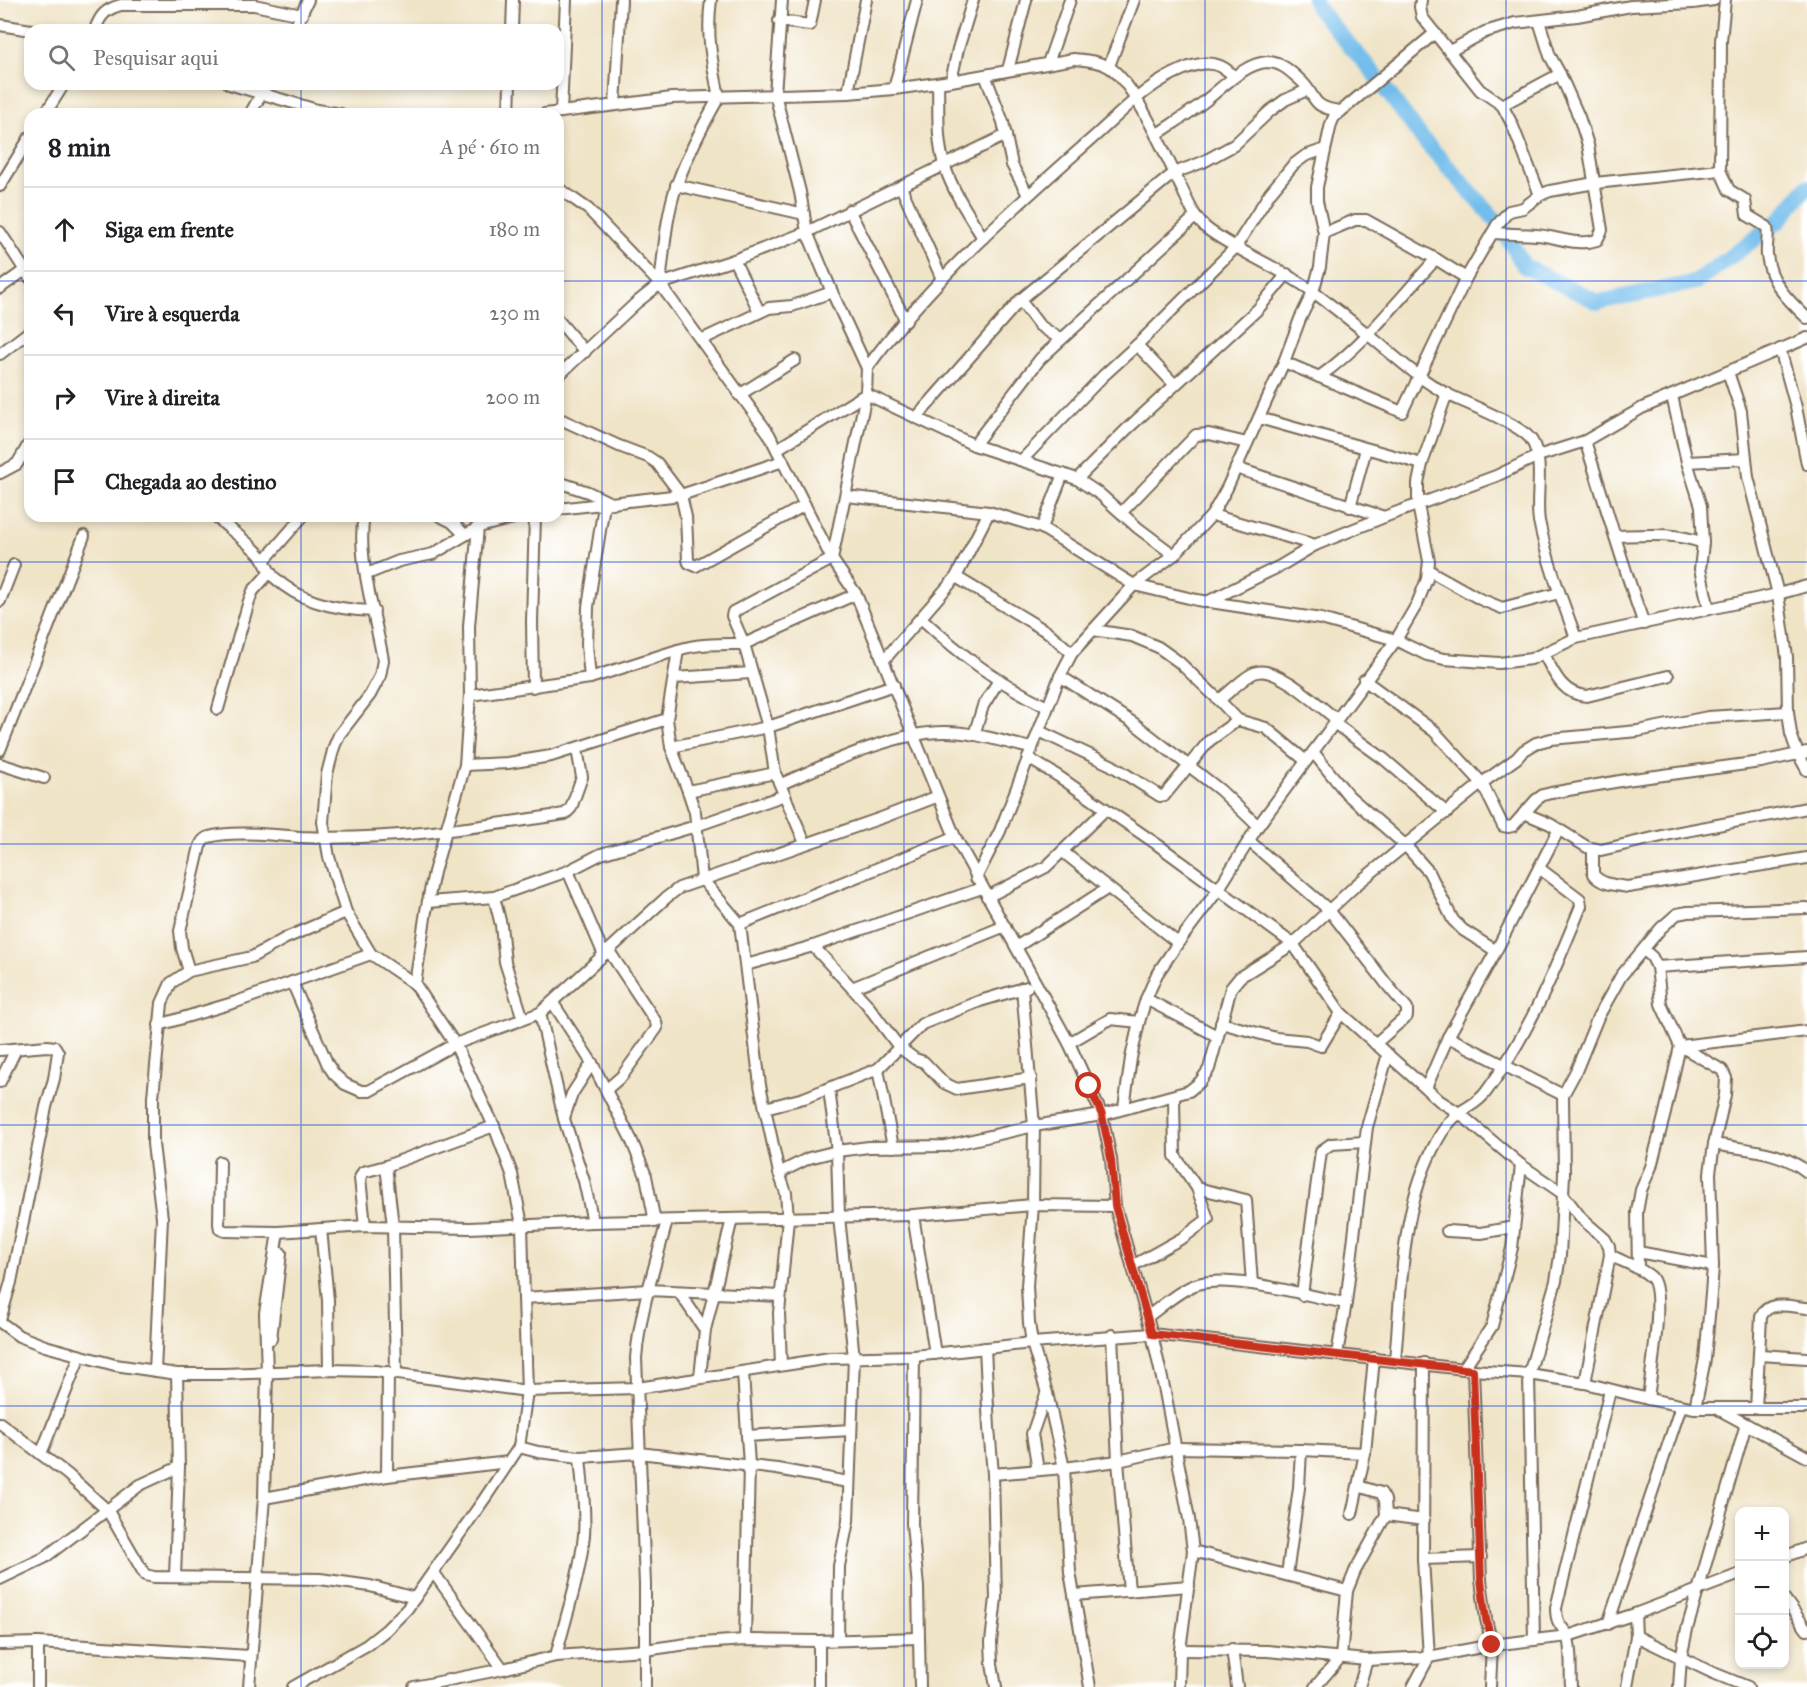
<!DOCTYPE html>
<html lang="pt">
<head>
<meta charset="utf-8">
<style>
	:root { --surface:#fff; --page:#f6f6f6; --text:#202124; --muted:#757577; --line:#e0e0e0 }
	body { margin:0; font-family:"IM FELL Great Primer",serif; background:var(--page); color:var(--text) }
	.controls { position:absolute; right:18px; bottom:18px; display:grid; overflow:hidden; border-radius:12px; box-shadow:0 3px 9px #0003 }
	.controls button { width:54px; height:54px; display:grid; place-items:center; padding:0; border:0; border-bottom:2px solid var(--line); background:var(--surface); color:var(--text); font:30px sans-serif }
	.stop { position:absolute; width:18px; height:18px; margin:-14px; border:4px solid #c8321e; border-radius:50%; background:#fff }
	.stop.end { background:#c8321e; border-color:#fff; box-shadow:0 2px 6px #0008 }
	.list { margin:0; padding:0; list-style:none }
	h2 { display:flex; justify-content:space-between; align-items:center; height:78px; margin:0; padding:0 24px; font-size:26px }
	h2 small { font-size:20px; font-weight:400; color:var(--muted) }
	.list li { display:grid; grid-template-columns:39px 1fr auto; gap:18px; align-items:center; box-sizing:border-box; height:84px; padding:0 24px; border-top:2px solid var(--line) }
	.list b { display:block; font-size:22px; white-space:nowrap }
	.list em { font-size:20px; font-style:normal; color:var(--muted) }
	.icon { flex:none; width:33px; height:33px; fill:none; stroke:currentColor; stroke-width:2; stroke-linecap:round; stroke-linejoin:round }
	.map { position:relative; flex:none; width:1807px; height:1687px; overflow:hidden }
	.search { position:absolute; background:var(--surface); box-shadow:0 3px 9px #0003; left:24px; top:24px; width:540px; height:66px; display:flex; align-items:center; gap:15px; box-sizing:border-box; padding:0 21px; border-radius:18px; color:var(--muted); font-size:22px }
	.panel { position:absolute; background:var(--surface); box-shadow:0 3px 9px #0003; left:24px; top:108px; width:540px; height:414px; border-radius:18px }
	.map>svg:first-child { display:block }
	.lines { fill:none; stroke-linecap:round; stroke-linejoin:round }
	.river { stroke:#72bdeb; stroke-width:16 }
	.minor-casing { stroke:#7a6b59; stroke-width:14 }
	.minor { stroke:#fff; stroke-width:10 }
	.route { stroke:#c8321e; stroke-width:8 }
	.grid { fill:none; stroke:#1d4ed8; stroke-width:1.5; stroke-opacity:0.55 }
</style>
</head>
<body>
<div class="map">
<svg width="1807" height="1687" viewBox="0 0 1807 1687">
	<rect width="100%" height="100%" fill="#fff"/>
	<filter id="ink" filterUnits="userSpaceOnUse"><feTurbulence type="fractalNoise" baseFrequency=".0167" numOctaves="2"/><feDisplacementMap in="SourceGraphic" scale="12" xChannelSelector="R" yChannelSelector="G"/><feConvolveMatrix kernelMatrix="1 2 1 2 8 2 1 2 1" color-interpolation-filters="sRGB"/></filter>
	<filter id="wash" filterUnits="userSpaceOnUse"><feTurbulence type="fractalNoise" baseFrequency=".008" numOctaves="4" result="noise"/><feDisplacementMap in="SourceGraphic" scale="24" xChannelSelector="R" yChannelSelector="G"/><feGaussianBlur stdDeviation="1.35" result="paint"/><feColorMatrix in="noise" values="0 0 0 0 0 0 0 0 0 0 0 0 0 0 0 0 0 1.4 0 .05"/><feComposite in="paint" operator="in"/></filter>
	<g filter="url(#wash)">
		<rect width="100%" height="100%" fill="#f0e4c7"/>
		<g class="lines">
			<polyline class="river" points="1314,0 1317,8 1372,71 1421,137 1501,226 1524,266 1598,302 1696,282 1779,221 1807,187"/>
		</g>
	</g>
	<g filter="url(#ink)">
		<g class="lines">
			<g class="minor-casing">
				<g id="minor">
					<polyline points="1421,0 1420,7 1422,17 1480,90 1502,105 1512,124 1540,195"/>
					<path d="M 1725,0 L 1721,41 L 1720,170 L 1729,190 L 1745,200 L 1747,215 L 1767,227 C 1769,236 1766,246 1767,255 C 1770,283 1788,300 1807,318"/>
					<polyline points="779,21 810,25 815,0"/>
					<polyline points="0,25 31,30"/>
					<path d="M 95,30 C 100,15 106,9 121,5 L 254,5 L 302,15"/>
					<polyline points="294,30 308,0"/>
					<polyline points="512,30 513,0"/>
					<polyline points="1450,51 1485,32 1515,23 1577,16 1631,6 1693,3 1714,0"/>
					<polyline points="1048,63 1070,0"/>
					<polyline points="1109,66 1134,0"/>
					<polyline points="1008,70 1026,0"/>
					<polyline points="985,75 1003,122 1012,165 1028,195"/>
					<polyline points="951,81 958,49 973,0"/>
					<path d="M 938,83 C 939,110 936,141 945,167 C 953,192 969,215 983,238"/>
					<polyline points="229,84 317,110 341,114"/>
					<polyline points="894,89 917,0"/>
					<polyline points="848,93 866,0"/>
					<polyline points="615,105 621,0"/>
					<polyline points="1502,105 1560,74"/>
					<polyline points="561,112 566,0"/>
					<polyline points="45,114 64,84"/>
					<polyline points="250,114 267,84"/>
					<polyline points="509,114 510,84"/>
					<path d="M 545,114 L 672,98 L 848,93 L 894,89 L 951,81 L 1074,59 C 1085,60 1099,61 1109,67 C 1136,84 1168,161 1183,191 C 1190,207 1196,221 1210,231 C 1243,254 1280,268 1312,291 C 1334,307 1355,324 1376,341 C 1400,361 1422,381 1449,395 C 1467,404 1523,425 1532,441 C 1545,464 1535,496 1539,521 C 1547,561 1562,600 1576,638"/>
					<path d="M 1156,135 C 1172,124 1190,113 1205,101 C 1222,88 1245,63 1267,62 C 1281,62 1290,71 1299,79 C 1318,95 1308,107 1340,111"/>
					<polyline points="676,185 804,214"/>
					<polyline points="0,186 30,137"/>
					<polyline points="901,187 942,279"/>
					<polyline points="558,188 588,209 660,284 769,434 832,559 856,594 955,837 1069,1043 1102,1115 1111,1159 1115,1206 1152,1334 1165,1392 1189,1519 1193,1551 1180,1650 1179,1687"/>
					<polyline points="849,210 906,321"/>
					<polyline points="0,232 30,278"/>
					<polyline points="1324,233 1355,220 1366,220 1436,259 1466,278"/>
					<path d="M 1493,233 C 1507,234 1521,234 1536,235 C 1556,236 1577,247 1597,240 L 1602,230 L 1588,145 L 1579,117 L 1560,74 L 1550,56 L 1539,21"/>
					<polyline points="734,260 759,311"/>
					<path d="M 660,284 C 664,251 666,215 677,184 C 688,154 703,125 719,97 C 712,62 706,35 711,0"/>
					<polyline points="0,288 25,270"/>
					<polyline points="1020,300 1039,325 1060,339"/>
					<polyline points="558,320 585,352"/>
					<polyline points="701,340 769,308 792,306 832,292"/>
					<polyline points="1137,345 1175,385"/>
					<polyline points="1780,349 1796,407 1807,464"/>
					<polyline points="0,354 30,331"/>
					<polyline points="1284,362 1402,412 1466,278 1497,225 1509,211 1523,208 1540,195 1550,191 1595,183 1720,170"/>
					<path d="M 867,368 C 929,283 1009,212 1087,143 C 1115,119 1139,91 1173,74 C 1195,63 1217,56 1234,77"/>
					<polyline points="1728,372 1741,411 1748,477 1778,594 1787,657 1788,712 1791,734 1798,754 1807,770"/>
					<polyline points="558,376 636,303 660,284 734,260 807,232 1006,135"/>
					<path d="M 1319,377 C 1364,345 1399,299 1436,259"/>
					<polyline points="739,395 795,360"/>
					<polyline points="1672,396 1687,462 1701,506 1703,543 1700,569 1709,609"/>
					<polyline points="558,418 619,446 648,457 657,463 681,495 686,517 688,560 689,563 696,566 805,505"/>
					<polyline points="916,418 1020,300 1174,173 1203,162 1234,145 1270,111 1285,100 1307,90"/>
					<polyline points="1259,418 1422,464"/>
					<path d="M 1585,441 C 1605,502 1622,564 1644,624"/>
					<polyline points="974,445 1040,359 1195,217"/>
					<polyline points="777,449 866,394 974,445 1077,479 1101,495 1138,528 1174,555"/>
					<polyline points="1022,460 1103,376 1137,345 1235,248 1270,193 1293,165 1305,156 1325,149"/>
					<polyline points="1687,462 1746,459"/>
					<polyline points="1236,468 1384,517"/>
					<polyline points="0,473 17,464 30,442"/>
					<polyline points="1077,479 1127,429 1258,309 1287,274"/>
					<polyline points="558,482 588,492 613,504"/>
					<polyline points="846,496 989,512 1042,528 1134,585 1197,600 1321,619 1396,640 1427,655 1444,659 1499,663 1531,659 1576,638 1778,594 1807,586"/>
					<polyline points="1350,507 1366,449"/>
					<polyline points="558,509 681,495 783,461"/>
					<polyline points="1122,512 1196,435 1209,434 1247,443"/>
					<polyline points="1212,515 1315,545"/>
					<path d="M 215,516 C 229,529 247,541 260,555 C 266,562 268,572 275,578 C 301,603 340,610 374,611"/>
					<path d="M 364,516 C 356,556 376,618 383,660 L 380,676 L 370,695 L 339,735 L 334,747 L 327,774 L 323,822 L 329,857 L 346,912 L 371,954 L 415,984"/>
					<polyline points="440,516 452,522 464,534"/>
					<polyline points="1042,528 1063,474"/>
					<path d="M 1615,536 C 1646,535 1674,532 1703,543"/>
					<polyline points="264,561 303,516"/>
					<polyline points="1428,570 1480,599 1502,608 1559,593"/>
					<polyline points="367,574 399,561 433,554 479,527 521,516"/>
					<polyline points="956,577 1049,633 1072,653"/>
					<polyline points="0,601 14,565"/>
					<polyline points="1207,602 1280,566 1315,545 1384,517 1496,476 1538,456 1585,441 1642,408 1807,338"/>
					<path d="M 921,618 C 963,657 996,681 1047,707"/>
					<polyline points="1093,630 1132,636 1158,647 1179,662 1219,700 1238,720 1266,728 1306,761"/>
					<path d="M 1544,654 C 1554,674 1563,695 1587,696 L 1668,676"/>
					<polyline points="884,660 956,577 989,512"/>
					<polyline points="1060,676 1135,724 1220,790 1258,826"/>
					<polyline points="590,678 587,645 588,607 604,505"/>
					<polyline points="674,678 751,673"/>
					<polyline points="1364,680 1434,731 1482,783 1503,826 1508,827 1513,826 1536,800 1543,795 1551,793 1626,780 1761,762 1807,752"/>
					<polyline points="533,687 532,621 535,516"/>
					<polyline points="470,695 590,678 678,650"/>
					<path d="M 1219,700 C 1229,693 1247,674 1257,672 C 1279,667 1319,706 1336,719"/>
					<polyline points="218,709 249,601 253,591 270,572"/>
					<polyline points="667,719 671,747 688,791 695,812 702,879 740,924 955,837"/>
					<polyline points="1334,723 1384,759 1447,813"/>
					<polyline points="1039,731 1111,765 1160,796 1164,796 1209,741 1238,720"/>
					<polyline points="974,735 983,706 999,680"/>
					<polyline points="671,747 768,727 894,685"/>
					<polyline points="0,750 84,536"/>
					<polyline points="1313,752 1348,795 1405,845 1429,872 1453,920 1463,930 1496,951"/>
					<polyline points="1028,758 1058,776 1158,845 1293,944 1341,1013 1440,1101 1459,1113 1521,1165 1562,1193 1582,1219 1605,1239 1609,1246 1610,1255 1585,1383"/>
					<polyline points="0,764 44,778"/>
					<path d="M 465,765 L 508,763 L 551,756 L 667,719 L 678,650 C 699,643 722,644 744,644 L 732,616 L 733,612 L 832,559 L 866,394 L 867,368 L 832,292 L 807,232 L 800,192 L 775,94 L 782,0"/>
					<path d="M 781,784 C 828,764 895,731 946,732 C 975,732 1003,742 1031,748"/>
					<polyline points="688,791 775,773"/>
					<polyline points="1524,813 1550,824 1587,847 1601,850 1675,833 1807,808"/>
					<polyline points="1249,841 1329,910 1388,986 1407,1008 1407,1016 1375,1044"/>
					<polyline points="805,843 775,773 768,727 744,644 856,594"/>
					<path d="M 1593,849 L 1593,874 C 1601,885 1616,885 1628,887 L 1807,858"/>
					<polyline points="1063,852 1178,943"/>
					<polyline points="568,871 604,955"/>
					<polyline points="976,878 1000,831 1060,676 1072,653 1134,585 1174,555 1212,515 1227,488 1284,362 1300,319 1313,292 1320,267 1324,233 1317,201 1317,187 1331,124 1334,117 1435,33"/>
					<polyline points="494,897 568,871 601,854 696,826 785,795"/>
					<polyline points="987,897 1046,867 1106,809"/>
					<polyline points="428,902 494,897 501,925 505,962 523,1019"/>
					<polyline points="740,924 760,1085 779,1173 786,1193 788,1219 779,1313 781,1365"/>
					<polyline points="813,946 866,1003 899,1047 915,1059 924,1062 944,1083 957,1089 1031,1078"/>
					<polyline points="1016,947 1108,888"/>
					<polyline points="1644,950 1652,957 1657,967 1807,957"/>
					<polyline points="746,965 813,946 982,888"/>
					<polyline points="1657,967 1661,1004 1680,1046 1722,1070 1726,1078 1725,1095 1714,1144 1710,1173 1713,1266 1711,1294 1705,1359 1695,1408"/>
					<path d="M 189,971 L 182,948 L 180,931 L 200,846 C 202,842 204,838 209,837 C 231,830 276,835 300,837 C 389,841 478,827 565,814 L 571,808 L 582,777 L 577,749"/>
					<polyline points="292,982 328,1065 334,1074 345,1084 361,1091 369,1091 455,1044 540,1013 667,897 679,888 884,817 936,797"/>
					<polyline points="852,988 1005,926"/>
					<polyline points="1022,988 1034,1126 1033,1205 1027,1286 1029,1323 1032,1343 1047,1393 1064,1468 1070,1572 1090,1687"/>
					<polyline points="1146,999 1217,1036"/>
					<polyline points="553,1003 592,1063 631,1139 646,1176 655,1222"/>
					<polyline points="540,1013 564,1119 584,1181 593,1222"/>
					<polyline points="1221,1023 1276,1038 1307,1041 1321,1046 1341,1013"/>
					<polyline points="159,1025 236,1002 371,954"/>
					<polyline points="1448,1037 1563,1095"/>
					<polyline points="1069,1043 1110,1019 1139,1022"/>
					<polyline points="1680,1046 1807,1031"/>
					<polyline points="0,1050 47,1046 55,1047 58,1052 54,1079 46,1107 11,1282 0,1320"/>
					<polyline points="878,1069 893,1147"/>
					<polyline points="0,1082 16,1049"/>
					<polyline points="1426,1088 1448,1037 1496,951 1559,829"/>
					<polyline points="607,1089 622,1076 657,1028 656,1022 609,951"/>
					<polyline points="829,1089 837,1151 839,1217 854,1358 848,1521 839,1566 838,1640"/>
					<polyline points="765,1108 804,1098 878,1069 922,1024 980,1001 1027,987"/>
					<polyline points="1124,1108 1131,1058 1139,1022 1146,999 1157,974 1178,943 1218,890 1258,826 1396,640 1417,604 1427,579 1429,561 1418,505 1418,483 1422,464 1447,393"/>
					<polyline points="564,1118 572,1094 592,1063"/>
					<path d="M 1714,1144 C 1746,1150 1781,1150 1807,1172"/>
					<polyline points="220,1162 219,1224 220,1229 225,1231 278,1232 365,1226 470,1228 593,1222 913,1215 1033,1205 1115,1206"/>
					<polyline points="386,1166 393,1226 396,1373"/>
					<polyline points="779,1173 809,1158 837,1151 869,1147 946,1146 1034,1126 1102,1115 1189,1091 1200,1082 1209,1069 1231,988 1240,977 1293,944 1356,885 1482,783 1517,758 1523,751 1536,743 1551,739 1638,731 1708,717 1788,712"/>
					<polyline points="1197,1188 1246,1200 1252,1284"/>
					<polyline points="913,1215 935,1354"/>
					<polyline points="365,1226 360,1178 363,1172 386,1166 494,1126"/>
					<polyline points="321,1229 328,1300 329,1370"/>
					<polyline points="1447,1231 1481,1233 1514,1227"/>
					<polyline points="1638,1252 1713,1266"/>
					<path d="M 1610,1255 C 1623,1262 1640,1267 1651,1277 C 1666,1291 1650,1377 1648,1399"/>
					<polyline points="1132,1266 1184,1237 1208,1219 1197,1188 1175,1156 1174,1097"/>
					<polyline points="1638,1269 1637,1212 1641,1190 1651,1167 1665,1113 1680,1046"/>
					<polyline points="679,1292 705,1330"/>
					<polyline points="1302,1295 1321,1151 1331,1144 1365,1142"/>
					<polyline points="524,1298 648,1290 780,1296"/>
					<path d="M 1147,1317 C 1161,1307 1182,1288 1198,1284 C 1233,1274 1308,1296 1346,1303"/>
					<polyline points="0,1322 19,1336 45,1346 115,1365 177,1374 224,1374 329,1370 375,1371 527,1391 638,1388 830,1358 914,1356 1032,1343 1152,1334 1473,1370 1529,1374 1585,1383 1648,1399 1695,1408 1807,1408"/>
					<polyline points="1112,1335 1118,1461 1129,1591"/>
					<polyline points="271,1339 281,1253"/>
					<polyline points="985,1348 989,1428 993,1474 996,1598 991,1642 992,1664 996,1687"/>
					<polyline points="1337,1354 1346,1303 1367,1127 1388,1054"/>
					<polyline points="1760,1355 1807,1358"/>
					<polyline points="914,1356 912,1524 918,1587 920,1687"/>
					<path d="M 1395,1360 C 1402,1286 1400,1206 1438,1139 C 1443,1130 1451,1120 1458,1114 C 1469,1105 1476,1105 1486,1092 C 1528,1036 1555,970 1581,906 L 1580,899 L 1539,868"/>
					<polyline points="1463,1369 1492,1326 1512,1248 1521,1165"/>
					<polyline points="1473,1370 1481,1580 1486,1619 1492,1645 1490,1687"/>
					<polyline points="155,1371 162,1218 153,1144 153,1097 162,1003 171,983 189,971 252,957 286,938 346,912"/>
					<polyline points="743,1373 749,1465 745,1640"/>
					<polyline points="700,1377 705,1330 732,1219"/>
					<path d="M 1756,1408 L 1761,1317 C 1768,1299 1792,1307 1807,1308"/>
					<polyline points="1718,1409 1807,1457"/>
					<polyline points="0,1423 67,1474 108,1511 145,1575 154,1577 320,1579 370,1586 415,1598"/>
					<polyline points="747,1436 851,1430"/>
					<polyline points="519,1447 538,1452 580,1457 639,1453 777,1469 848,1482"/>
					<polyline points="41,1454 80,1356"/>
					<polyline points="1038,1470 1032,1434 1046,1394"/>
					<polyline points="993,1474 1064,1468 1118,1461 1176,1448 1301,1450 1365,1453 1374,1358"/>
					<polyline points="387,1476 388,1372"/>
					<polyline points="264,1498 387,1476 509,1462"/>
					<polyline points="1352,1514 1365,1453"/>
					<polyline points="1386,1515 1424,1520"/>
					<polyline points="1193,1551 1347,1591 1341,1657 1315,1687"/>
					<polyline points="1784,1557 1807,1548"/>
					<polyline points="1423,1559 1481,1557"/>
					<polyline points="434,1573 503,1669"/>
					<polyline points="1287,1575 1299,1488 1301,1450"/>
					<polyline points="175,1577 179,1467 177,1374"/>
					<polyline points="0,1579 44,1558 140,1485 179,1467"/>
					<polyline points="1347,1591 1355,1571 1386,1515 1385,1500 1381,1493 1358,1486"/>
					<polyline points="1074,1595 1189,1586"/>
					<polyline points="1784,1598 1807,1630"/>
					<polyline points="1608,1624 1681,1406"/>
					<polyline points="1636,1636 1711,1672 1748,1687"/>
					<polyline points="1534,1640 1529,1374 1556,1281 1560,1256 1564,1174 1563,1095 1576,1071 1598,1017 1621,976 1661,928 1677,914 1688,912 1807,908"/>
					<polyline points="819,1641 819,1687"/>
					<polyline points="0,1644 38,1643 250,1656"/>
					<polyline points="1232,1649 1237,1687"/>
					<polyline points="1180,1650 1267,1651 1367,1660 1429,1657 1492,1645 1568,1636 1635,1614 1740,1574"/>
					<path d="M 556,1656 C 566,1616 580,1576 584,1535 C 586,1509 582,1482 580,1457"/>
					<polyline points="38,1687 38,1643"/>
					<polyline points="249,1687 264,1498 267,1372 265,1313 278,1232"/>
					<polyline points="293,1687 367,1645 386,1630 407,1609 485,1498 519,1447 527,1391 524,1298 522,1225 512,1174 494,1126 455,1044 415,984 426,911 434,872 465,765 470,695 469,626 479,516"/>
					<polyline points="414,1687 503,1669 556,1656 645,1650 687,1644 745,1640 819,1641 918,1638"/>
					<path d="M 645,1687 L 645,1584 L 636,1358 C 640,1311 655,1266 667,1221"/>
					<polyline points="1359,1687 1367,1660"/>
					<polyline points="1413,1687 1429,1657 1423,1559 1424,1363"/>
					<path d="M 1571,1687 C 1570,1672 1572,1653 1568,1638 C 1565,1626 1556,1628 1556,1608 L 1610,1390"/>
					<polyline points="1627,1687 1636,1636 1635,1614"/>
					<polyline points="1679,1687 1681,1658 1687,1629 1746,1424"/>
				</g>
			</g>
			<use href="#minor" class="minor"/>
		</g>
	</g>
	<g class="lines" filter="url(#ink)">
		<polyline class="route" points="1089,1086 1102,1115 1111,1159 1115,1206 1152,1334 1473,1370 1481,1580 1486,1619 1492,1645"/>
	</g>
	<path class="grid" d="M 301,0 L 301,30M 602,0 L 602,1687M 904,0 L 904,1687M 1205,0 L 1205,1687M 1506,0 L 1506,1687M 301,84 L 301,114M 0,281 L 30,281M 558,281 L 1807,281M 301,516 L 301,1687M 0,562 L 1807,562M 0,844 L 1807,844M 0,1125 L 1807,1125M 0,1406 L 1807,1406"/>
</svg>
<div class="controls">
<button>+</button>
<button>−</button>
<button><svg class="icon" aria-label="locate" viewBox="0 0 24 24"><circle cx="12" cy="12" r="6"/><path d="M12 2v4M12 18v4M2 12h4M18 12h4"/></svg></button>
</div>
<div class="stop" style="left:1089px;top:1086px"></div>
<div class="stop end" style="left:1492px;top:1645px"></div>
<div class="search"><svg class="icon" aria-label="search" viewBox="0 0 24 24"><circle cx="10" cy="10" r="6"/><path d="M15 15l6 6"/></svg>Pesquisar aqui</div>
<section class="panel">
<h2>8 min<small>A pé · 610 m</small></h2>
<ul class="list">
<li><svg class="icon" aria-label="ahead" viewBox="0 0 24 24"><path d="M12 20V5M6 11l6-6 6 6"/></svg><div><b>Siga em frente</b></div><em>180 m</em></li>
<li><svg class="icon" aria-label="left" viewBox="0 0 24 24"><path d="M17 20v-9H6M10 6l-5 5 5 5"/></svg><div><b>Vire à esquerda</b></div><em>230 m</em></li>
<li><svg class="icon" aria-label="right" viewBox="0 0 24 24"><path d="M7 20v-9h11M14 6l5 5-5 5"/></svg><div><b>Vire à direita</b></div><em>200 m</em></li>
<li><svg class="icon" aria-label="arrive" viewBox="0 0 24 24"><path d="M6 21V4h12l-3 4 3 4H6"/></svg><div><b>Chegada ao destino</b></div></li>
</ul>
</section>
</div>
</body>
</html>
